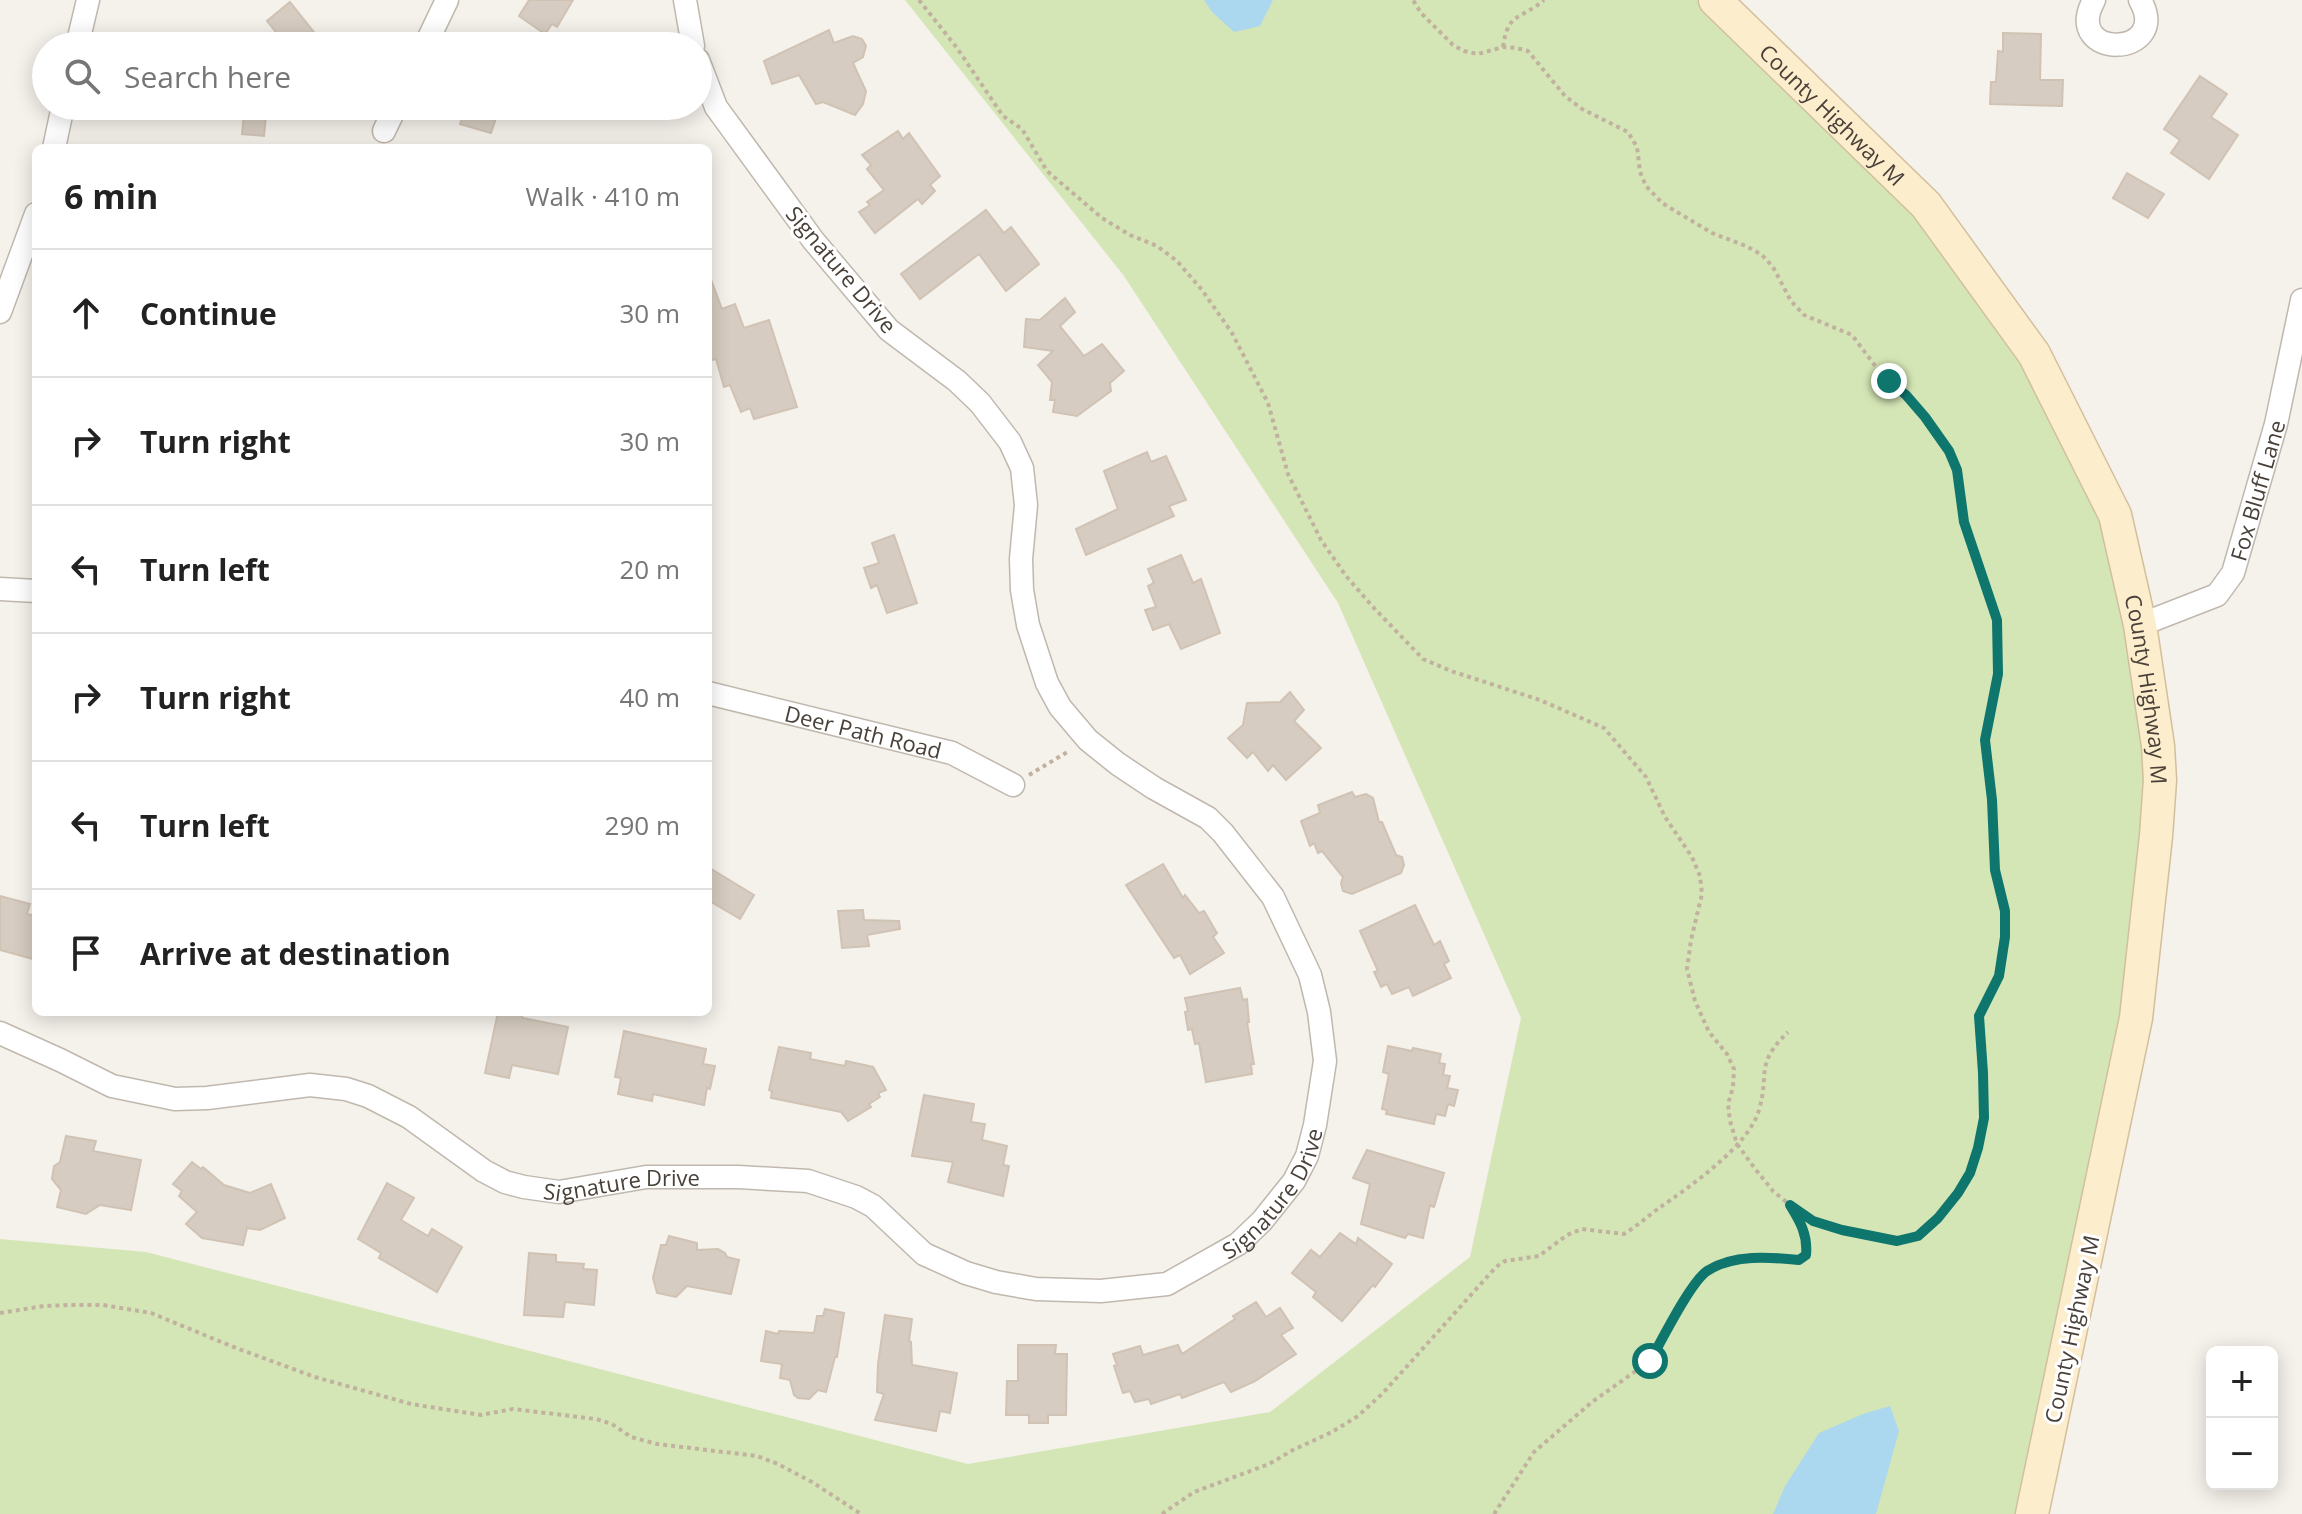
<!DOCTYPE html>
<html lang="en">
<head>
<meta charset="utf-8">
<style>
	:root { --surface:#fff; --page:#f2f2f2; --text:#222; --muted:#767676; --line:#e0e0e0 }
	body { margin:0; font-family:"Open Sans",sans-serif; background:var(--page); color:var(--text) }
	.controls { position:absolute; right:24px; bottom:24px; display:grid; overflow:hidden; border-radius:12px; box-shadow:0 4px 20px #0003 }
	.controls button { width:72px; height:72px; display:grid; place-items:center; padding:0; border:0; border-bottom:2px solid var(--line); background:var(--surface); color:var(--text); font:40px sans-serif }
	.stop { position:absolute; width:24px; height:24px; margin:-18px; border:6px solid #0f766e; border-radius:50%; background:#fff }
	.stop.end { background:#0f766e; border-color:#fff; box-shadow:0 2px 8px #0008 }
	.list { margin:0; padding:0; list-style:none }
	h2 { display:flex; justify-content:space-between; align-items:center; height:104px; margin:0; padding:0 32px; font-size:34px }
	h2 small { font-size:26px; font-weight:400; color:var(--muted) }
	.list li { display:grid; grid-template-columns:52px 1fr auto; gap:24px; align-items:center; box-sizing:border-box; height:128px; padding:0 32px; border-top:2px solid var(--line) }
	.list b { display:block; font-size:30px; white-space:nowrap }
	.list em { font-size:26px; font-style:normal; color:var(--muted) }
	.icon { flex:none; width:44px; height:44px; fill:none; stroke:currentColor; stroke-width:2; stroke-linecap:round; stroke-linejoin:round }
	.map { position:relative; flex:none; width:2302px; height:1514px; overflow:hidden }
	.search { position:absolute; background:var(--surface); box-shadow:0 4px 20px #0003; left:32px; top:32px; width:680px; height:88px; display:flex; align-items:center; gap:20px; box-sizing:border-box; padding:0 28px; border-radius:44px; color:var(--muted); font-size:30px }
	.panel { position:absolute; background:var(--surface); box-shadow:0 4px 20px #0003; left:32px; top:144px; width:680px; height:872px; border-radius:12px }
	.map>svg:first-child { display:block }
	.green { fill:#d5e6b6 }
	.water { fill:#abd8ee }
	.building { fill:#d6ccc1; stroke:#d0c3b4; stroke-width:2 }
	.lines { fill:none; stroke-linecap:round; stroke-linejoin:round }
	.street-casing { stroke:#c0b8ae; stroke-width:25 }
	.secondary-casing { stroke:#d2bf9d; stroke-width:35 }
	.path { stroke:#c1b2a0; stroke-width:4; stroke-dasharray:4 4; stroke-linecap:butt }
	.street { stroke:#fff; stroke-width:22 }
	.secondary { stroke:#fcedcd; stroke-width:32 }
	.route { stroke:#0f766e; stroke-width:10 }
	.labels { text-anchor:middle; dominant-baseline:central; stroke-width:6; stroke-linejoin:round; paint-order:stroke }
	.street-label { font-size:22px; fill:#494139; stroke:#fff }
</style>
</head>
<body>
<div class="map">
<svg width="2302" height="1514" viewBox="0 0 2302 1514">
	<rect width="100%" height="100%" fill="#f5f1eb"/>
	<polygon class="green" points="905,0 1715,0 1926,205 2115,515 2156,836 2032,1514 0,1514 0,1239 146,1252 968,1464 1270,1412 1470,1257 1521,1018 1338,603 1124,276"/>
	<g class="water">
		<polygon points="1204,0 1273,0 1260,26 1234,32 1212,12"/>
		<polygon points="1890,1406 1899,1431 1876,1514 1773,1514 1785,1486 1819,1433 1863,1414"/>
	</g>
	<g class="building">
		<polygon points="529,0 573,0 557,27 552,24 545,34 519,16"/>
		<polygon points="290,2 325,46 287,46 267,21"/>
		<polygon points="829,30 834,43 853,36 862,39 866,46 863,57 853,63 866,91 863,104 855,115 823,102 816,104 799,75 772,84 764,61"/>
		<polygon points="2003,33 2041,34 2040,80 2063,80 2062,106 1990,104 1991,82 1996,82 1998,51 2003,52"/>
		<polygon points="2200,76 2227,94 2211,117 2238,135 2209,179 2171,153 2180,140 2164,129"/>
		<polygon points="466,106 500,106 491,133 460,124"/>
		<polygon points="244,113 266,115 264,136 242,134"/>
		<polygon points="898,131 903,139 909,133 940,176 930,185 935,191 922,204 918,199 875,233 859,212 870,205 867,202 884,190 867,169 871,165 862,155"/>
		<polygon points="2127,173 2164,194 2148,218 2113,198"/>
		<polygon points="986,210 1004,233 1011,227 1039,264 1006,291 979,254 920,299 901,274"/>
		<polygon points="710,277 722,309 735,304 744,328 769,320 797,407 754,419 750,408 741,412 730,385 724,387 716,359 708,361 708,278"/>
		<polygon points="1065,298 1075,312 1060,326 1084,356 1102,344 1124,371 1110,383 1111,391 1077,416 1053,412 1055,400 1050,400 1052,382 1038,365 1053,351 1024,347 1026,319 1040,320"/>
		<polygon points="1147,452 1151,462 1166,456 1186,500 1169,506 1174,516 1086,555 1076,529 1118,509 1104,471"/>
		<polygon points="894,535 917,603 887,613 877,585 871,588 864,568 879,563 872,543"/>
		<polygon points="1181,555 1193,583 1201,579 1220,633 1181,649 1169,624 1153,630 1145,610 1156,607 1148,586 1154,583 1148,569"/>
		<polygon points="1290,692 1304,710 1294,721 1321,748 1286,780 1273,765 1268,771 1253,752 1247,758 1228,738 1243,725 1247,703 1280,702"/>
		<polygon points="1352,792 1355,797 1366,794 1373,798 1379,822 1382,822 1396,855 1402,857 1404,865 1401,873 1352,894 1343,891 1341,883 1343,877 1322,851 1318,853 1314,843 1310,846 1301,821 1320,813 1318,805"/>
		<polygon points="1163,864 1183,898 1185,895 1199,913 1204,911 1217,933 1213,937 1224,953 1190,974 1180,955 1174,958 1126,885"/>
		<polygon points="708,867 754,895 740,919 708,900"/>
		<polygon points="0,896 30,904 27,914 36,916 36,947 33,959 0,950"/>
		<polygon points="1415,905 1434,945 1440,941 1449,961 1444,964 1451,978 1413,996 1409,987 1392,994 1387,984 1381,987 1374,972 1378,971 1360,931"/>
		<polygon points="863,910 864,920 899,921 900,929 867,935 869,946 842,948 838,911"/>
		<polygon points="1240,988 1243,1000 1247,999 1249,1022 1247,1022 1254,1064 1251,1064 1252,1074 1206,1082 1199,1043 1195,1044 1192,1029 1188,1030 1185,1012 1188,1011 1185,998"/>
		<polygon points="498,1012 519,1012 523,1018 568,1027 558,1074 512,1065 509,1078 485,1073"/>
		<polygon points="624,1031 706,1049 703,1064 715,1066 710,1089 707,1088 704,1105 653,1094 652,1101 618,1094 621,1078 615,1077"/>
		<polygon points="1388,1046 1412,1051 1413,1048 1441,1054 1439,1063 1445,1064 1443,1075 1450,1076 1447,1088 1458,1090 1454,1106 1448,1104 1445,1116 1436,1114 1434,1124 1386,1114 1387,1110 1382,1109 1389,1074 1383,1072"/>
		<polygon points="779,1047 811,1053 810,1059 845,1066 846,1061 873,1067 886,1090 878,1093 880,1097 869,1104 871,1107 848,1121 841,1112 771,1098 772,1091 769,1090"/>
		<polygon points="924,1095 974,1104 971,1122 985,1124 982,1140 1007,1146 1003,1165 1009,1166 1003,1196 948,1182 953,1162 912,1156"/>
		<polygon points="66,1136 96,1141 93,1151 141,1160 131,1210 100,1205 86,1214 57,1207 61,1190 52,1179 54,1166 60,1162"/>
		<polygon points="1367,1150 1444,1173 1434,1207 1430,1205 1423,1238 1408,1234 1405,1238 1361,1224 1370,1184 1353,1178"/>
		<polygon points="192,1162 201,1169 203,1167 224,1185 250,1193 271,1184 285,1218 260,1230 247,1228 243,1245 202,1238 186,1224 197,1212 179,1196 182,1191 173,1184"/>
		<polygon points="387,1183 414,1198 401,1220 428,1236 432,1229 462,1247 437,1292 379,1258 381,1253 358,1239"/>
		<polygon points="1340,1233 1356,1244 1358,1238 1392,1264 1375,1287 1373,1285 1342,1321 1313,1297 1316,1292 1292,1273 1311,1250 1320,1257"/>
		<polygon points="669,1236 697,1243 697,1250 718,1249 725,1253 727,1257 739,1260 731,1294 687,1286 676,1297 657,1293 653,1278 661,1245 666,1245"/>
		<polygon points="529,1253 556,1255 556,1262 584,1264 583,1269 597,1270 594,1305 565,1302 563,1317 524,1315"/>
		<polygon points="1256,1302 1266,1317 1280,1308 1293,1328 1281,1335 1296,1354 1255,1381 1231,1392 1224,1382 1182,1398 1180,1394 1151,1404 1149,1399 1135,1402 1130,1391 1123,1393 1114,1366 1117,1365 1113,1354 1140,1346 1143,1355 1178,1345 1182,1354 1235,1319 1233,1316"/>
		<polygon points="825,1309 844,1313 837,1357 835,1357 826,1392 818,1390 809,1399 798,1398 794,1395 790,1380 780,1378 782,1364 761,1361 766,1331 778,1334 779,1331 814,1333 817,1316 823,1316"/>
		<polygon points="885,1315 912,1319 909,1341 911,1342 912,1365 957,1373 950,1413 940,1411 936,1431 875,1420 884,1394 877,1392 878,1364"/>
		<polygon points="1018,1345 1056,1345 1055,1354 1067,1354 1066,1415 1048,1415 1048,1423 1029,1423 1029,1415 1006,1415 1007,1381 1018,1381"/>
	</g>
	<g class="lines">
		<g class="street-casing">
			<g id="street">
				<polyline points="685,0 693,46"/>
				<path d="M 2094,0 C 2061,61 2173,58 2140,0"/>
				<polyline points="77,46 88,0"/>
				<polyline points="425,46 447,0"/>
				<polyline points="384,131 396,106"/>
				<polyline points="54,148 63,106"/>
				<polyline points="0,312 36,214"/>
				<polyline points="0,589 36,591"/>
				<path id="s1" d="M 2140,625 L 2217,595 L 2233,573 L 2276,424 L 2302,300"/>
				<path id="s2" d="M 708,693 L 952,753 L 1013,785"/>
				<path id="s3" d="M 0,1033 L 60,1060 L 112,1086 L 175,1099 L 207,1098 L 310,1085 L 346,1089 L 368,1096 L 409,1117 L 484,1171 L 505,1182 L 524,1187 L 559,1192 L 646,1177 L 738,1177 L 808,1181 L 856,1197 L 873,1206 L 924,1254 L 966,1273 L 996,1282 L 1036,1289 L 1101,1291 L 1167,1284 L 1238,1244 L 1262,1221 L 1294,1181 L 1307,1156 L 1315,1125 L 1325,1061 L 1319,1012 L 1310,975 L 1273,897 L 1223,833 L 1208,818 L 1154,788 L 1118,764 L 1088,740 L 1060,707 L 1047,683 L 1028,625 L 1022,590 L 1021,559 L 1026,505 L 1022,468 L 1010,442 L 980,403 L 957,381 L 889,330 L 813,240 L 716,107 L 698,60"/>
			</g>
		</g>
		<g class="secondary-casing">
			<g id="secondary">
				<path id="s4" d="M 1715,0 L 1926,205 L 2034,354 L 2115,515 L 2140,625 L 2158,746 L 2160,780 L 2156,836 L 2136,1018 L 2032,1514"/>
			</g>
		</g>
		<g class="path">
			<polyline points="919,0 957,48 1003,116 1022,129 1047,171 1102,218 1130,235 1157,246 1177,261 1202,290 1232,333 1268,403 1288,474 1321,540 1346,576 1373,607 1423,659 1451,671 1540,700 1604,728 1646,777 1665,817 1692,857 1700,876 1702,894 1691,940 1687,969 1695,1001 1709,1032 1727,1054 1734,1069 1733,1087 1728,1104 1730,1121 1737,1144 1756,1170 1773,1191 1790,1205 1813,1221 1875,1238 1897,1241 1918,1236 1938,1218 1958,1193 1970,1173 1978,1148 1984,1118 1983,1073 1979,1016 1999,976 2005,937 2005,911 1995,870 1992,800 1985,740 1998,674 1997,620 1964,522 1957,470 1949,451 1925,417 1906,395 1876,367 1852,335 1804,315 1791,301 1773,267 1762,255 1746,246 1712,233 1662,203 1646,186 1640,172 1637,147 1628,132 1582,109 1565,96 1528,51 1516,48 1503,47 1478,54 1464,51 1453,45 1421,13 1413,0"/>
			<path d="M 1503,47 C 1508,11 1521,20 1544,0"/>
			<polyline points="1029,775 1069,751"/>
			<polyline points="0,1313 44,1306 70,1305 103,1305 151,1313 236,1348 315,1377 411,1404 481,1415 513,1409 596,1419 612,1424 631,1437 657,1444 757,1456 778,1464 812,1482 861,1514"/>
			<path d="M 1162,1514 L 1194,1492 L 1269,1464 L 1293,1450 L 1332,1432 L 1358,1416 L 1383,1393 L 1496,1267 L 1505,1261 L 1539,1256 L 1567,1235 L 1582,1229 L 1624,1234 C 1637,1226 1647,1217 1659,1208 C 1688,1188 1749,1146 1759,1110 C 1770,1073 1754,1065 1788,1032"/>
			<path d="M 1494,1514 L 1534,1452 L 1592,1402 L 1650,1361 L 1691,1287 L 1706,1271 L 1740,1260 L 1761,1257 L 1799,1260 L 1806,1255 C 1808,1236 1801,1222 1791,1207"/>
		</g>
		<use href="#street" class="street"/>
		<use href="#secondary" class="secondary"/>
	</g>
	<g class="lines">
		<path class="route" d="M 1650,1361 C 1662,1340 1690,1283 1707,1271 C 1733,1254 1770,1257 1799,1260 L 1806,1255 C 1808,1235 1800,1221 1790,1205 L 1813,1221 L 1842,1230 L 1897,1241 L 1918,1236 L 1938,1218 L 1958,1193 L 1970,1173 L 1978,1148 L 1984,1118 L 1983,1073 L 1979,1016 L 1999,976 L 2005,937 L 2005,911 L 1995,870 L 1992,800 L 1985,740 L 1998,674 L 1997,620 L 1964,522 L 1957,470 L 1949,451 L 1925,417 L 1906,395 L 1889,381"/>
	</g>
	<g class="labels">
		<g class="street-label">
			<text stroke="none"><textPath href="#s4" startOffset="164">County Highway M</textPath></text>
			<text transform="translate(842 269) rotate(50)">Signature Drive</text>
			<text stroke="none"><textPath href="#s1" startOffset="196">Fox Bluff Lane</textPath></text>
			<text stroke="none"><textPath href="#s4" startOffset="836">County Highway M</textPath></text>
			<text stroke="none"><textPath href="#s2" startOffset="160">Deer Path Road</textPath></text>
			<text stroke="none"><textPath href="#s3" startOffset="664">Signature Drive</textPath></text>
			<text stroke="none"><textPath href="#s3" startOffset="1384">Signature Drive</textPath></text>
			<text transform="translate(2071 1329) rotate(-78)">County Highway M</text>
		</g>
	</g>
</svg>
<div class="controls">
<button>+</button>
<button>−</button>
</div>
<div class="stop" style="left:1650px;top:1361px"></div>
<div class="stop end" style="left:1889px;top:381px"></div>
<div class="search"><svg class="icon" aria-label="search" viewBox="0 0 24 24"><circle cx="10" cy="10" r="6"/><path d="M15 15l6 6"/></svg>Search here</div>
<section class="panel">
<h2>6 min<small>Walk · 410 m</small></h2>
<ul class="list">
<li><svg class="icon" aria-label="ahead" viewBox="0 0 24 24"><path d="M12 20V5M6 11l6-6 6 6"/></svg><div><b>Continue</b></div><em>30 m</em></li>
<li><svg class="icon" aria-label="right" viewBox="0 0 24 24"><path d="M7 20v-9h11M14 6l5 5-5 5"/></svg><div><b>Turn right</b></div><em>30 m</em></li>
<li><svg class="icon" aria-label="left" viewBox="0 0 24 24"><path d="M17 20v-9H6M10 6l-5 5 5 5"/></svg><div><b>Turn left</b></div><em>20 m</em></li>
<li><svg class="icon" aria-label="right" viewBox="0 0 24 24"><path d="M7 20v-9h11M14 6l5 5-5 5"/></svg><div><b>Turn right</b></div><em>40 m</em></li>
<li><svg class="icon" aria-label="left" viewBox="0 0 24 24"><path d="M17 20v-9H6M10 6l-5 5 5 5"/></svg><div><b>Turn left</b></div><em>290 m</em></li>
<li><svg class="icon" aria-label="arrive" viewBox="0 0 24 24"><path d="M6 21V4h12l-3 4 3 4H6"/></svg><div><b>Arrive at destination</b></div></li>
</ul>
</section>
</div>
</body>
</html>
